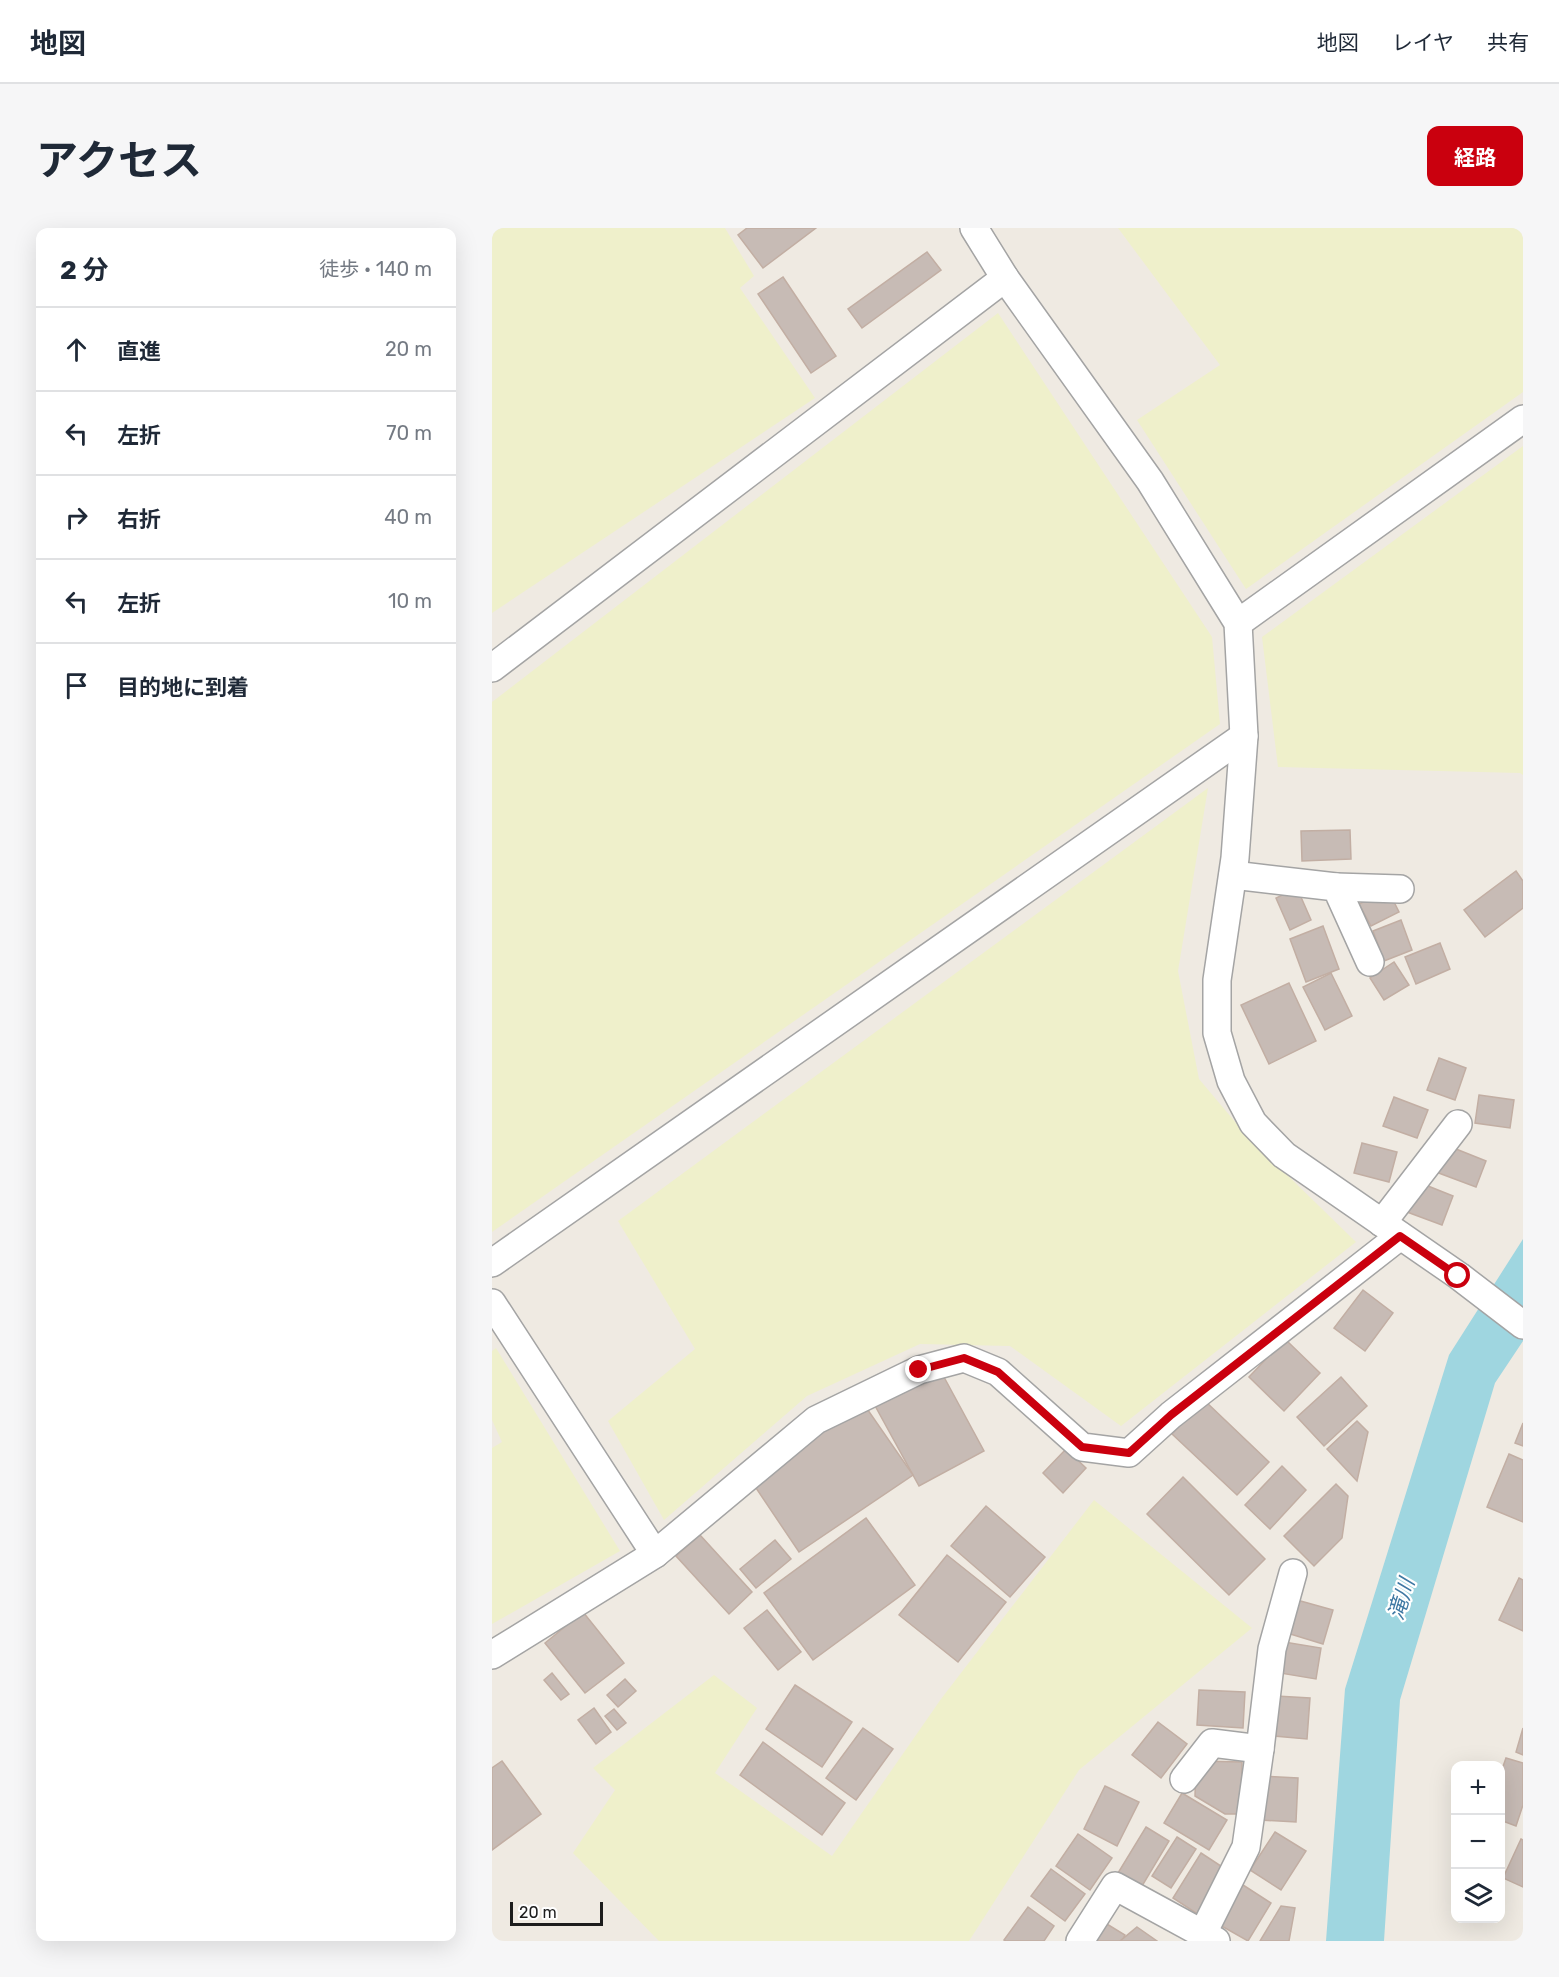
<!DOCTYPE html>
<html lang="ja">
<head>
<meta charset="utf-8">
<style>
	:root { --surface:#fff; --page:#f6f6f7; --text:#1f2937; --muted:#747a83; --line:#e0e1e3; --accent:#ca000e }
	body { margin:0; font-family:Rubik,"Noto Sans JP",sans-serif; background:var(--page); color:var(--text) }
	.controls { position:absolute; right:18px; bottom:18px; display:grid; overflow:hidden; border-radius:12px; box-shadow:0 6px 24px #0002 }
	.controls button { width:54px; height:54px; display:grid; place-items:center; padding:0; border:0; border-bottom:2px solid var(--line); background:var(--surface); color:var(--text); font:30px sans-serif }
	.scale { position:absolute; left:18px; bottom:15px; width:93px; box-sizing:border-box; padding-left:6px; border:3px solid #1d1d1d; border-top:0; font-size:16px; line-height:21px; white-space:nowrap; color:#1d1d1d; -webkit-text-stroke:4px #fff; paint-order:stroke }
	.stop { position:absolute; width:18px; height:18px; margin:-14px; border:4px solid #ca000e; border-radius:50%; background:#fff }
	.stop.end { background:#ca000e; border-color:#fff; box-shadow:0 2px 6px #0008 }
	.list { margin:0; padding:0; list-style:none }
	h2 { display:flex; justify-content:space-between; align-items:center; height:78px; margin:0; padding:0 24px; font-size:26px }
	h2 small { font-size:20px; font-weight:400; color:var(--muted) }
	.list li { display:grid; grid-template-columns:39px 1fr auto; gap:18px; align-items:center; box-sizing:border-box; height:84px; padding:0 24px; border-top:2px solid var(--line) }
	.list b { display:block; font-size:22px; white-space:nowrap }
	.list em { font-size:20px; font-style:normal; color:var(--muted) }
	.icon { flex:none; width:33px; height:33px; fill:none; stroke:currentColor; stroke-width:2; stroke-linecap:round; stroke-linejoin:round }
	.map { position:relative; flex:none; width:1031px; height:1713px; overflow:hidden; border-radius:12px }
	header { display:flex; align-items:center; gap:36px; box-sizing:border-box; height:84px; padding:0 30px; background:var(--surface); border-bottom:2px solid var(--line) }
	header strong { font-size:28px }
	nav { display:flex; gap:33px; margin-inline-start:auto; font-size:21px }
	.intro { display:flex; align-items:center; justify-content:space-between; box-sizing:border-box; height:144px; padding:0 36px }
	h1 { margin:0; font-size:42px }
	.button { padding:15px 27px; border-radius:12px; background:var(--accent); color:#fff; font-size:21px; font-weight:700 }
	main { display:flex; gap:36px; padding:0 36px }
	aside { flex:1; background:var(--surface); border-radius:12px; box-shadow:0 6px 24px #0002 }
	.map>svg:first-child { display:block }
	.farmland { fill:#eff0cb }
	.water { fill:#9fd6e0 }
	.building { fill:#c7bbb5; stroke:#c2aea3; stroke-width:1.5 }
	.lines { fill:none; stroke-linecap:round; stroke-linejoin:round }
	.minor-casing { stroke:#a4a4a4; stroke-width:30 }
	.minor { stroke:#fff; stroke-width:27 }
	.route { stroke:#ca000e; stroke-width:8 }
	.labels { text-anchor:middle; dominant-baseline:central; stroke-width:4.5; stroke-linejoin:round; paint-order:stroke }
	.water-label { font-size:21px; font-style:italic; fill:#3e78a3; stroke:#fff }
</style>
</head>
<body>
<header>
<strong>地図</strong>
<nav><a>地図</a><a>レイヤ</a><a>共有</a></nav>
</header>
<div class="intro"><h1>アクセス</h1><a class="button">経路</a></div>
<main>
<aside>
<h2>2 分<small>徒歩 · 140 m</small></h2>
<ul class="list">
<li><svg class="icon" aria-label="ahead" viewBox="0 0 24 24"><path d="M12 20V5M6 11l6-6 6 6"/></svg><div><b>直進</b></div><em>20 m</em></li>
<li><svg class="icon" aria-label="left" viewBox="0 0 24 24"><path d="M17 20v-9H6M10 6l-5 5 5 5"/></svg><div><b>左折</b></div><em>70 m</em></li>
<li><svg class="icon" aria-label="right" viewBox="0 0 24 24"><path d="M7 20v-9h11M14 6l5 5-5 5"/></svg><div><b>右折</b></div><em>40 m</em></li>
<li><svg class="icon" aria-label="left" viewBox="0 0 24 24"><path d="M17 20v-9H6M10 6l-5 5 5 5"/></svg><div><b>左折</b></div><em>10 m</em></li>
<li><svg class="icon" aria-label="arrive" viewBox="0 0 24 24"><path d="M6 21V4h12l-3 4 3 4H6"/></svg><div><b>目的地に到着</b></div></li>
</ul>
</aside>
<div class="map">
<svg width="1031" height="1713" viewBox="0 0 1031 1713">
	<rect width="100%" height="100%" fill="#efeae2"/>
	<g class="farmland">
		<polygon points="0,0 233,0 262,48 248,60 323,170 0,385"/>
		<polygon points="626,0 1031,0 1031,164 754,361 645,192 728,137"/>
		<polygon points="506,85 720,409 728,496 0,1004 0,474"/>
		<polygon points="1031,218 1031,547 1028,545 786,539 770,409"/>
		<polygon points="716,560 686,743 707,851 755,908 864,1014 629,1198 518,1118 428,1116 315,1168 172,1292 116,1193 203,1121 126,993"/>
		<polygon points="4,1120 128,1323 0,1396 0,1220 10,1214 0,1192 0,1123"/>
		<polygon points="602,1272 760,1400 587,1542 477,1713 167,1713 81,1625 123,1562 101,1540 222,1447 265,1480 223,1545 340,1628 449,1471"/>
	</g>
	<polygon class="water" points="1031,1011 1031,1113 1003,1155 908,1472 892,1713 834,1713 853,1461 957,1127"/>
	<g class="building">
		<polygon points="255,0 324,0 271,40 246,7"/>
		<polygon points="435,24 449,42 370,100 356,81"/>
		<polygon points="291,49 344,128 319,145 266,66"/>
		<polygon points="858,602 859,631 810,633 809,603"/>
		<polygon points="1024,643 1031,653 1031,680 993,709 972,682"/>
		<polygon points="805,660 819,692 798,702 784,670"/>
		<polygon points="896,662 907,684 879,698 867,676"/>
		<polygon points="909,692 920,722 892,733 881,703"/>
		<polygon points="831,698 847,741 814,754 798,711"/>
		<polygon points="948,715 958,741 924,756 913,729"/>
		<polygon points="902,734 917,757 892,772 878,750"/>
		<polygon points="839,745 860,788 833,802 811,759"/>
		<polygon points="797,755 824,813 777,836 749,777"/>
		<polygon points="947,830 974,840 963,872 935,862"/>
		<polygon points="987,867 1022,872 1018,900 983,895"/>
		<polygon points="902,869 936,882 925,910 891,898"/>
		<polygon points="870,915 905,924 897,954 862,945"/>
		<polygon points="954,917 994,933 984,959 944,944"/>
		<polygon points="926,954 961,968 950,997 915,984"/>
		<polygon points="871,1062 901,1085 873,1123 842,1100"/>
		<polygon points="793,1111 828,1145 792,1183 757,1149"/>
		<polygon points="446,1138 492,1223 427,1258 381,1174"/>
		<polygon points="849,1149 875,1178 832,1218 805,1189"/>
		<polygon points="712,1172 777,1234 745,1267 680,1206"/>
		<polygon points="371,1175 421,1247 307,1324 258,1251"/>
		<polygon points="865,1193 876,1204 865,1253 835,1221"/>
		<polygon points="1031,1195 1031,1218 1023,1215"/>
		<polygon points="574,1221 594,1240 571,1265 551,1245"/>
		<polygon points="1017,1226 1031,1232 1031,1294 995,1279"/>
		<polygon points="790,1238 814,1262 778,1301 753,1277"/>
		<polygon points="691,1249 773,1331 737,1367 655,1286"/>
		<polygon points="844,1256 856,1268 850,1310 822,1338 792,1308"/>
		<polygon points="494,1278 553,1329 518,1369 459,1318"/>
		<polygon points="374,1290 423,1357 321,1432 272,1365"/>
		<polygon points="208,1307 260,1364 237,1386 184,1328"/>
		<polygon points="283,1312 299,1331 264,1360 248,1341"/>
		<polygon points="455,1327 514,1374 466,1434 407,1387"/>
		<polygon points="1027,1350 1031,1352 1031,1403 1007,1392"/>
		<polygon points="805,1372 841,1382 831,1416 795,1405"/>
		<polygon points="275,1382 309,1424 286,1442 252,1400"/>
		<polygon points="91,1384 132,1435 93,1465 53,1415"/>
		<polygon points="786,1413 829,1420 824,1451 782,1444"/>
		<polygon points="60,1445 77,1466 69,1472 52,1452"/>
		<polygon points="133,1451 144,1463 126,1479 115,1467"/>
		<polygon points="303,1457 360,1494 330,1539 274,1501"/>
		<polygon points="707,1462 753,1464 751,1500 705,1497"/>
		<polygon points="784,1468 818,1470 815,1511 782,1508"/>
		<polygon points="102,1480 119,1504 104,1516 86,1492"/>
		<polygon points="122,1481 134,1495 125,1502 113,1488"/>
		<polygon points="666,1494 695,1516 669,1550 640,1527"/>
		<polygon points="371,1500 401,1521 364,1572 334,1550"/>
		<polygon points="1031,1500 1031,1527 1024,1524"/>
		<polygon points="271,1514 353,1575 330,1607 248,1547"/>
		<polygon points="1014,1530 1031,1535 1031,1577 1024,1598 1008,1592 1008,1547"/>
		<polygon points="10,1533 49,1586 0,1622 0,1540"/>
		<polygon points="704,1533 750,1534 749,1586 733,1586 703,1568"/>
		<polygon points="771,1548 806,1550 804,1594 768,1592"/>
		<polygon points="613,1558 647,1574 625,1618 592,1601"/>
		<polygon points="690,1565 735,1592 717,1622 672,1595"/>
		<polygon points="654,1599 677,1613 650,1658 626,1645"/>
		<polygon points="783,1604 814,1623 789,1662 758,1642"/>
		<polygon points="586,1606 620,1630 598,1662 564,1638"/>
		<polygon points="685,1609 704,1621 679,1660 660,1648"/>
		<polygon points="1029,1611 1031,1612 1031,1659 1011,1650"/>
		<polygon points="709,1625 735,1642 707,1687 681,1670"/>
		<polygon points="559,1641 593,1666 573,1693 539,1668"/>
		<polygon points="751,1657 779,1675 756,1713 726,1696"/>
		<polygon points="789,1678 803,1680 797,1713 768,1713"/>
		<polygon points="536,1679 562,1698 552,1713 514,1713 512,1712"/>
		<polygon points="605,1690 633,1707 630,1713 597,1713"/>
		<polygon points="645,1699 665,1713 628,1713"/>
	</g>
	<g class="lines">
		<g class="minor-casing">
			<g id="minor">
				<polyline points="482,0 513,50 658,253 746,395 752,508 743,630 725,752 725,805 739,853 761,895 792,927 967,1048 1031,1097"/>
				<polyline points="746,395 1031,191"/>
				<polyline points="0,440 513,50"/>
				<polyline points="741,647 844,659 878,734"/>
				<polyline points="844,659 908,661"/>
				<polyline points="890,995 966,896"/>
				<polyline points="0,1035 752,508"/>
				<polyline points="0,1075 163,1326"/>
				<polyline points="0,1427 163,1326 324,1192 427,1142 472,1130 506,1144 590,1219 637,1225 679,1187 908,1008"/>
				<polyline points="692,1551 720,1515 768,1521"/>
				<polyline points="711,1705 754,1619 768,1521 780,1421 801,1345"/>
				<polyline points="588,1713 623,1658 724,1713"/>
			</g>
		</g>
		<use href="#minor" class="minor"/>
	</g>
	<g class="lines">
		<polyline class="route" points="427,1142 472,1130 506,1144 590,1219 637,1225 679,1187 908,1008 966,1048"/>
	</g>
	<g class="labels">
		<g class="water-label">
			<text transform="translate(909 1371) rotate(-73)">滝川</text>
		</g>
	</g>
</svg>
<div class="controls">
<button>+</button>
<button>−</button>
<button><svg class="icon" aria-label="layers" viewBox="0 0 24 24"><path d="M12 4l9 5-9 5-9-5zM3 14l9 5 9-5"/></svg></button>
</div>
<div class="scale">20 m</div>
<div class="stop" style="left:966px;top:1048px"></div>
<div class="stop end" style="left:427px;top:1142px"></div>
</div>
</main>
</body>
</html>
